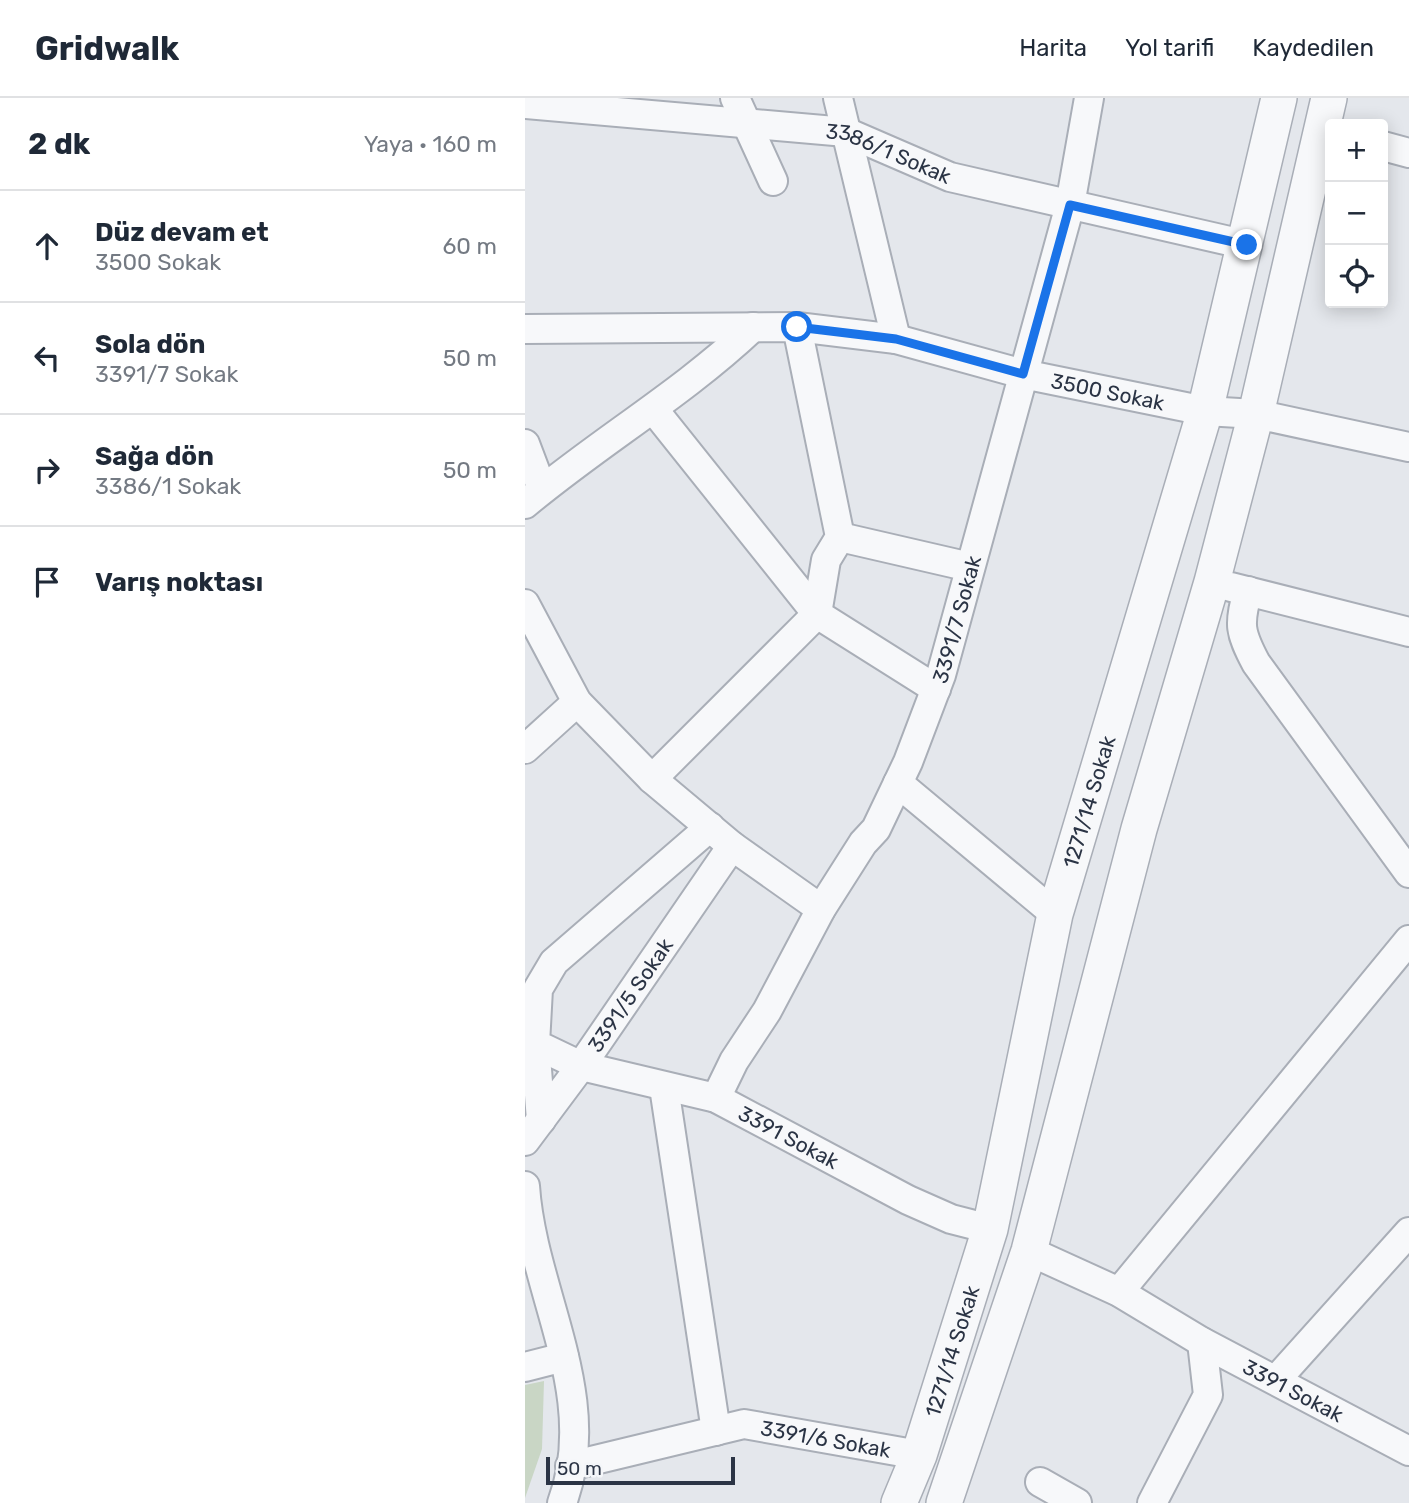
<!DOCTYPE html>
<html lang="tr">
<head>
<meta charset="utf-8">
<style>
	:root { --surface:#fff; --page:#f2f2f3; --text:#1f2937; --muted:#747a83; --line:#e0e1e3 }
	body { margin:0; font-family:Rubik,sans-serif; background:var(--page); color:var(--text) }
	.controls { position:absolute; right:21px; top:21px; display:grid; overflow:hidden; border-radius:7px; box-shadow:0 4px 18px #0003 }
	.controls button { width:63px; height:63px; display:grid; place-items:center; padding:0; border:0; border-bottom:2px solid var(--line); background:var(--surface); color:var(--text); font:35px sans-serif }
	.scale { position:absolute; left:21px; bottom:18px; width:189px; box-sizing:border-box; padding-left:7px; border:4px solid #2b3445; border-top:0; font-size:19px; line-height:24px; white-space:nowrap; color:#2b3445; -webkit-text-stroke:5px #f4f6f9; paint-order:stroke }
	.stop { position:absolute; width:21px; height:21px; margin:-16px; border:5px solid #1a73e8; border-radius:50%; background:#fff }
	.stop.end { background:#1a73e8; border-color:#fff; box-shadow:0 2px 7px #0008 }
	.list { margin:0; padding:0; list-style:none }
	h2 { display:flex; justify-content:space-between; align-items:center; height:91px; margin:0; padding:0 28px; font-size:30px }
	h2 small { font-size:23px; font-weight:400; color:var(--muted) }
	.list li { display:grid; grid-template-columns:46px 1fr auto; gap:21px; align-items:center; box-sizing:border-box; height:112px; padding:0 28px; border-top:2px solid var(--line) }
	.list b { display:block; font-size:26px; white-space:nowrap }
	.list p { margin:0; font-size:23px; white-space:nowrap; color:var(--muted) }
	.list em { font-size:23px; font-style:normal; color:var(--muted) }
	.icon { flex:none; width:38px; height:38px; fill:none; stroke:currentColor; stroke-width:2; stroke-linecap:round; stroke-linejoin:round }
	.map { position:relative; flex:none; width:884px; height:1405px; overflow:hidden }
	header { display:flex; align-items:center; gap:42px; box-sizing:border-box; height:98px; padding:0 35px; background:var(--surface); border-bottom:2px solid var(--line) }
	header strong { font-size:33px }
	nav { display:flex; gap:38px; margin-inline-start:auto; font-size:24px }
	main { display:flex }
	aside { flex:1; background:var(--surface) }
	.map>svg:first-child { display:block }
	.green { fill:#c9d6c5 }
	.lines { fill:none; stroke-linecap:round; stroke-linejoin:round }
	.minor-casing { stroke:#a9aeb7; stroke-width:32 }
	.tertiary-casing { stroke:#a9aeb7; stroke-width:38 }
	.minor { stroke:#f7f8fa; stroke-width:28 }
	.tertiary { stroke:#f7f8fa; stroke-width:35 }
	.route { stroke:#1a73e8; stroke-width:9 }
	.labels { text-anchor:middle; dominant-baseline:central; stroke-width:7; stroke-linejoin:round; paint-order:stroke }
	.street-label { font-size:21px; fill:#2b3445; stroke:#f4f6f9 }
</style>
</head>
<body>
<header>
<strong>Gridwalk</strong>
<nav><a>Harita</a><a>Yol tarifi</a><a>Kaydedilen</a></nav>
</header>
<main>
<aside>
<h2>2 dk<small>Yaya · 160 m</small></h2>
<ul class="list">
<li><svg class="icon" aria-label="ahead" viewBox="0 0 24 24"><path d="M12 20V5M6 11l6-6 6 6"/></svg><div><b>Düz devam et</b><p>3500 Sokak</p></div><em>60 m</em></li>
<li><svg class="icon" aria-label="left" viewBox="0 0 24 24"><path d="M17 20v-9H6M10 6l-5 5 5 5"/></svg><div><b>Sola dön</b><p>3391/7 Sokak</p></div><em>50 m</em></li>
<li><svg class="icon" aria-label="right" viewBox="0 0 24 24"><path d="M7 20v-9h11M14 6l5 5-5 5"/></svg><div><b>Sağa dön</b><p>3386/1 Sokak</p></div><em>50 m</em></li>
<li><svg class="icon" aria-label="arrive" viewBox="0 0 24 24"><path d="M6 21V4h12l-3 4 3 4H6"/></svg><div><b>Varış noktası</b></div></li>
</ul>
</aside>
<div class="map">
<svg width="884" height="1405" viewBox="0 0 884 1405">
	<rect width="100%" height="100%" fill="#e4e7ec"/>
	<polygon class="green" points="19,1283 17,1351 0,1400 0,1287"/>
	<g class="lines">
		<g class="minor-casing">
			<g id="minor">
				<polyline points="210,0 248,83"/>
				<polyline points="313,0 371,241"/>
				<path id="s1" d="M 0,6 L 321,34 L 425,79 L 722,147"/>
				<polyline points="858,48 884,55"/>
				<polyline points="272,229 315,439 301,462 292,516 411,591"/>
				<path id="s2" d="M 0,231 L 272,229 L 371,241 L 498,276 L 680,313 L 731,316 L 884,349"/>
				<polyline points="0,346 17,391"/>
				<path d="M 0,406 C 74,344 157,296 228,229"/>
				<polyline points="315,439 445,469"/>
				<polyline points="706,489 884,534"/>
				<path d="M 723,493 C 713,526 715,535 731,565 L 884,775"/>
				<polyline points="0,506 52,604 127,681 207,748 296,811"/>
				<polyline points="0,651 52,604"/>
				<polyline points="127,681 292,516 129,312"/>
				<polyline points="373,685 530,816"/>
				<path id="s3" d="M 185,729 L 29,864 L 13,891 L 10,946 L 56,968 L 191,1000 L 383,1102 L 426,1121 L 465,1131"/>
				<polyline points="10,946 16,1022"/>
				<polyline points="139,989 191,1333"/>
				<path id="s4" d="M 191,1000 L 209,963 L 242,913 L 296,811 L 338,745 L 351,731 L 383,664 L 416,577 L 545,107 L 564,0"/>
				<path id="s5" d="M 0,1043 L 56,968 L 207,748"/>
				<path d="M 0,1088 C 7,1194 77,1298 37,1405"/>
				<path id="s6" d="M 504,1153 L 594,1194 L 677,1244 L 884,1353"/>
				<polyline points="594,1194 884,842"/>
				<polyline points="0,1269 39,1259"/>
				<polyline points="751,1282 884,1134"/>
				<path id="s7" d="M 45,1368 L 219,1326 L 394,1357"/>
				<polyline points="515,1384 552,1405"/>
				<polyline points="627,1405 683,1297 677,1244"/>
			</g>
		</g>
		<g class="tertiary-casing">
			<g id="tertiary">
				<path id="s8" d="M 374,1405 L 394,1357 L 465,1131 L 530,816 L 680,313 L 754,0"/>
				<polyline points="419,1405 504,1153 614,731 687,484 731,316 804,0"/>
			</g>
		</g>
		<use href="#minor" class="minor"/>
		<use href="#tertiary" class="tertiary"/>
	</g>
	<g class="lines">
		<polyline class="route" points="272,229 371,241 498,276 545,107 722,147"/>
	</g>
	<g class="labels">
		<g class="street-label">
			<text stroke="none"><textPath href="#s1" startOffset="369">3386/1 Sokak</textPath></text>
			<text stroke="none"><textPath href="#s2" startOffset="590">3500 Sokak</textPath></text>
			<text stroke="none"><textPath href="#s4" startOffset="539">3391/7 Sokak</textPath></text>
			<text stroke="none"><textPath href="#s8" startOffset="728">1271/14 Sokak</textPath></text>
			<text stroke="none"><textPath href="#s5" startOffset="180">3391/5 Sokak</textPath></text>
			<text stroke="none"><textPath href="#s3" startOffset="565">3391 Sokak</textPath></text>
			<text stroke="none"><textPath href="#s8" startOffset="161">1271/14 Sokak</textPath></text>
			<text stroke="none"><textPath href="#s6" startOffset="299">3391 Sokak</textPath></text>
			<text stroke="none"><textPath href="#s7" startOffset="262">3391/6 Sokak</textPath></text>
		</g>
	</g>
</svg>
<div class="controls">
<button>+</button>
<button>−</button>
<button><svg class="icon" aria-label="locate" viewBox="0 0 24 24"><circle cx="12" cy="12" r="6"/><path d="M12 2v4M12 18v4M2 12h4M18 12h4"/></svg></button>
</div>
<div class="scale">50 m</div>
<div class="stop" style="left:272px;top:229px"></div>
<div class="stop end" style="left:722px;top:147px"></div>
</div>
</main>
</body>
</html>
